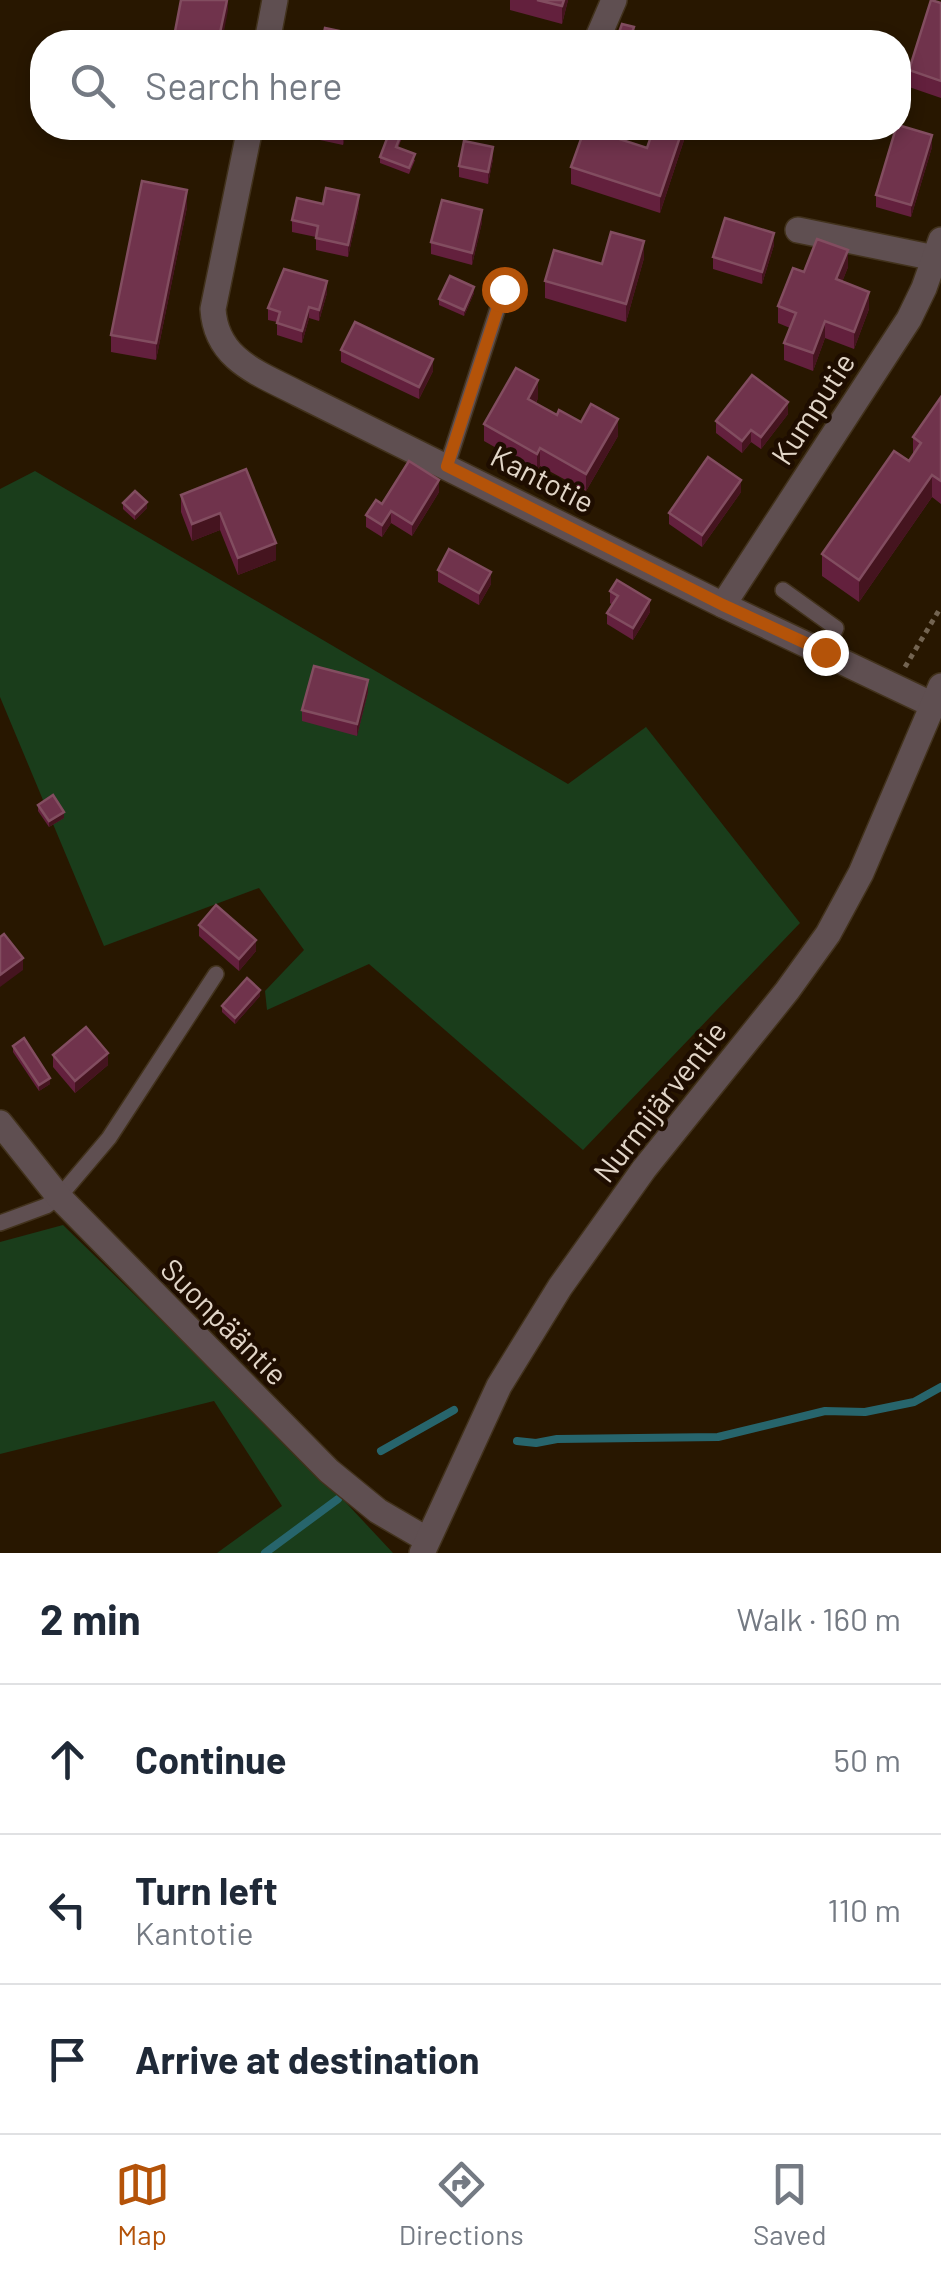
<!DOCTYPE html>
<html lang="en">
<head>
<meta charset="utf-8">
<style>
	:root { --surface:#fff; --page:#f6f6f7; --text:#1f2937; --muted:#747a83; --line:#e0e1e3; --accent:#b45309 }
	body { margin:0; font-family:Barlow,sans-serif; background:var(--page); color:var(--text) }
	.stop { position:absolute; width:30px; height:30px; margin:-22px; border:8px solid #b45309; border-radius:50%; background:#fff }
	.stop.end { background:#b45309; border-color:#fff; box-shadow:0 2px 10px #0008 }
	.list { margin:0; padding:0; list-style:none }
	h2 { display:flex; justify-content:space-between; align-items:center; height:130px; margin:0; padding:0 40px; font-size:42px }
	h2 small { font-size:32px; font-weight:400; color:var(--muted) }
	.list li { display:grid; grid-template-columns:65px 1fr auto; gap:30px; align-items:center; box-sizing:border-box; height:150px; padding:0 40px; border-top:2px solid var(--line) }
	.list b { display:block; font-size:38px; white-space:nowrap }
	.list p { margin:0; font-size:32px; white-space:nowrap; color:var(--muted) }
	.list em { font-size:32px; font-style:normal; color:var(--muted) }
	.icon { flex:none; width:55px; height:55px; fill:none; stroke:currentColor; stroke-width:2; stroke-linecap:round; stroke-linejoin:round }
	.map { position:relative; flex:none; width:941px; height:1553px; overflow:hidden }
	.search { position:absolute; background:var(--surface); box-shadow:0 5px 15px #0003; left:30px; right:30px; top:30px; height:110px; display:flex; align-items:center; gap:25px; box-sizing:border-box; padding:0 35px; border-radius:40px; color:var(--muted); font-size:38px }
	.sheet { height:580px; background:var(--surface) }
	nav { display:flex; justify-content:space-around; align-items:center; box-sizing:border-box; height:140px; border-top:2px solid var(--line); background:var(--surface); font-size:28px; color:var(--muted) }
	nav a { display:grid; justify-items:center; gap:5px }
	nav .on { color:var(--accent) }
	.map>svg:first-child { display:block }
	.green { fill:#1a3d1b }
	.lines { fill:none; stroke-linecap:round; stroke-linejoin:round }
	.stream { stroke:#27656c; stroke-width:8 }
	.service-casing { stroke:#42321c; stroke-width:18 }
	.minor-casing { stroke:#42321c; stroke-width:28 }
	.tertiary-casing { stroke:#42321c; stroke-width:28 }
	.path { stroke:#736451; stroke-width:5; stroke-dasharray:5 5; stroke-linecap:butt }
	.service { stroke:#5f4f51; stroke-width:15 }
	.minor { stroke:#5f4f51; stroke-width:25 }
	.tertiary { stroke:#5f4f51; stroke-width:25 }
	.wall { fill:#63203d }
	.shaded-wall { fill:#45141f }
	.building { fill:#70334c; stroke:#824d60; stroke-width:2.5 }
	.route { stroke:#b45309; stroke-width:12 }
	.labels { text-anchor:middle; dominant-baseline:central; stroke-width:9; stroke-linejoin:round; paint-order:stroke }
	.street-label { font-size:30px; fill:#e2d6c8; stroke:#1e0d00 }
</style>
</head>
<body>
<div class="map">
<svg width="941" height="1553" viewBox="0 0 941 1553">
	<rect width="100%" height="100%" fill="#281700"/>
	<g class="green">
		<polygon points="35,471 568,784 646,727 800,923 583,1150 369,964 267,1010 265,991 304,950 259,888 104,946 0,697 0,489"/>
		<polygon points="63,1225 322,1477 393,1553 217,1553 282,1506 214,1401 0,1454 0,1242"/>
	</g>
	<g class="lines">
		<g class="stream">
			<polyline points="517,1441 536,1443 557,1439 718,1437 825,1411 865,1412 914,1402 941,1387"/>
			<polyline points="381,1451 454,1410"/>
			<polyline points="265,1553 338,1499"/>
		</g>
		<g class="service-casing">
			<g id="service">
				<polyline points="447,466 504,289"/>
				<polyline points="783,590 836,628 825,652"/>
				<polyline points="0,1223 46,1206 59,1197 109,1138 216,974"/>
			</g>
		</g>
		<g class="minor-casing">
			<g id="minor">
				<polyline points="267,42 275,0"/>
				<polyline points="596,42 614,0"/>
				<path d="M 250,128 L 213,309 C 216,360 259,373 299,394 L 723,605 L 933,705"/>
				<polyline points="798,230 935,258"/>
				<polyline points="723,605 909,319 924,288 941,240"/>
			</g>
		</g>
		<g class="tertiary-casing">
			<g id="tertiary">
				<polyline points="0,1123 59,1197 329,1471 378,1511 426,1539"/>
				<polyline points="422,1553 499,1386 560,1287 644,1169 787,991 828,934 861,873 941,686"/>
			</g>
		</g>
		<polyline class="path" points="905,667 941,607"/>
		<use href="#service" class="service"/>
		<use href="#minor" class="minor"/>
		<use href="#tertiary" class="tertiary"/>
	</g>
	<g class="wall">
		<polygon points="510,0 568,0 562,24 510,10"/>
		<polygon points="941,3 941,98 909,87 909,70"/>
		<polygon points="158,128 205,128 202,139 158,131"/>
		<polygon points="306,128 347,128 343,145 306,137"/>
		<polygon points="622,128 618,138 647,148 688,128 660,213 571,184 571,167"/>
		<polygon points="403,135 398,148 415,160 409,174 380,163 380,157"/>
		<polygon points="932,147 911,217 876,207 876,195"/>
		<polygon points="493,159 488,184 459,177 459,166"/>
		<polygon points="187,207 156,360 111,352 111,335"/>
		<polygon points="359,207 348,257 316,250 316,237 292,232 292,220"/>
		<polygon points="482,222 472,265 431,254 431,242"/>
		<polygon points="774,245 762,284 713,269 713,257"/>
		<polygon points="644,258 626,322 545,298 545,281 602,264"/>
		<polygon points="848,267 842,282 869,309 854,349 825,338 813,371 784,360 784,343 790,328 778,323 778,306 804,272"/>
		<polygon points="327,293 319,321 309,318 302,343 277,335 277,322 268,320 268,308"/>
		<polygon points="474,293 464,316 439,305 439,299"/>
		<polygon points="341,350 433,371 419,399 341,362"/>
		<polygon points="941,397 941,504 932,497 859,602 822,576 822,554 909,461 913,456 913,437"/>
		<polygon points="538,398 536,403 557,415 581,422 618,436 586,491 540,466 537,471 484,441 484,424"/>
		<polygon points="788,414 761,449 751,442 742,453 716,433 716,421"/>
		<polygon points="246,469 276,560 238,575 220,530 192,541 181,512 181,495"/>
		<polygon points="439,492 412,536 391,523 382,537 366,527 366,515 382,504"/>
		<polygon points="741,492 702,547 669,524 669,513"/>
		<polygon points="123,503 147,508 135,520 123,509"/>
		<polygon points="438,570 491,584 479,605 438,582"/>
		<polygon points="610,591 650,612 633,640 607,624 607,613 612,605 610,603"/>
		<polygon points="368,692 357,736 302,721 302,710"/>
		<polygon points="38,805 64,818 49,827 38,811"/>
		<polygon points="199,925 256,951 239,971 199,936"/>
		<polygon points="260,996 235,1024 222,1012 222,1006"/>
		<polygon points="13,1046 50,1084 39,1091 13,1052"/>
		<polygon points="53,1055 108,1065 75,1093 53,1067"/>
	</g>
	<g class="shaded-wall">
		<polygon points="227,0 228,0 228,10 222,42 218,42"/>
		<polygon points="564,0 568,0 562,24 562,6"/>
		<polygon points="343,128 347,128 343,145"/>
		<polygon points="616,128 622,128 613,154 613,137"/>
		<polygon points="683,128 688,128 660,213 660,196"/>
		<polygon points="932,135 932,147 911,217 911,205"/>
		<polygon points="493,147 493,159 488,184 488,172"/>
		<polygon points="187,190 187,207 156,360 156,343"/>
		<polygon points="359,195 359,207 348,257 348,245"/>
		<polygon points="482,210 482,222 472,265 472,253"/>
		<polygon points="774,233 774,245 762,284 762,272"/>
		<polygon points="644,241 644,258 626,322 626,304"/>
		<polygon points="848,250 848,267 836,297 836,279"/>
		<polygon points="327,281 327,293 319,321 319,310"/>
		<polygon points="474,287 474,293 464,316 464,310"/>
		<polygon points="869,292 869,309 854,349 854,332"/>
		<polygon points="309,307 309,318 302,343 302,331"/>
		<polygon points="825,321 825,338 813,371 813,353"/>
		<polygon points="433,359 433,371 419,399 419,387"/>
		<polygon points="538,380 538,398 528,416 528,399"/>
		<polygon points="788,402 788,414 761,449 761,437"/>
		<polygon points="618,419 618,436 586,491 586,474"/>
		<polygon points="751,430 751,442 742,453 742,441"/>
		<polygon points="540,448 540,466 537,471 537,454"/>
		<polygon points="932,475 932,497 859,602 859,580"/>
		<polygon points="439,480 439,492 412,536 412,524"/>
		<polygon points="741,480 741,492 702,547 702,535"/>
		<polygon points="147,502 147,508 135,520 135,514"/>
		<polygon points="391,511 391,523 382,537 382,525"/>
		<polygon points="220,513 220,530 192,541 192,524"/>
		<polygon points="276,543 276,560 238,575 238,558"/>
		<polygon points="491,572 491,584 479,605 479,593"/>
		<polygon points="650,600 650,612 633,640 633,628"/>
		<polygon points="368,680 368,692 357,736 357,724"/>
		<polygon points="64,812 64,818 49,827 49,821"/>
		<polygon points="256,940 256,951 239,971 239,959"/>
		<polygon points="23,958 23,970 0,987 0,975"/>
		<polygon points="260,990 260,996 235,1024 235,1018"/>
		<polygon points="108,1053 108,1065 75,1093 75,1081"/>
		<polygon points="50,1078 50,1084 39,1091 39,1085"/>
	</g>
	<g class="building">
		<polygon points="181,0 227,0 218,42 173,42"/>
		<polygon points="537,0 564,0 562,6"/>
		<polygon points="931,0 941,3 941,81 909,70"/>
		<polygon points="622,24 634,27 629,42 617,38"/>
		<polygon points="325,28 363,36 361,42 322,42"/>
		<polygon points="898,125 932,135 911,205 876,195 896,128 898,128"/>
		<polygon points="391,128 403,129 396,147 415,154 409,168 380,157"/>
		<polygon points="585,128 616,128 613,137 647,148 654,128 683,128 660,196 571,167"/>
		<polygon points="464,141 493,147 488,172 459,166"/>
		<polygon points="142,181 187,190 156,343 111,335"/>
		<polygon points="326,188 359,195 348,245 316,238 318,226 292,220 297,198 323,204"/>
		<polygon points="442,200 482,210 472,253 431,242"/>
		<polygon points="725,218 774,233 762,272 713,257"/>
		<polygon points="611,232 644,241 626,304 545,281 554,250 602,264"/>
		<polygon points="817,239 848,250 836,279 869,292 854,332 825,321 813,353 784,343 796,313 778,306 793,268 804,272"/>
		<polygon points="284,269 327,281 319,310 309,307 302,331 277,323 280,312 268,308"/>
		<polygon points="450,276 474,287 464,310 439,299"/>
		<polygon points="355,322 433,359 419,387 341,350"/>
		<polygon points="516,368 538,380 528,399 557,415 559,410 581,422 591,404 618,419 586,474 540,448 537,454 484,424"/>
		<polygon points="752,375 788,402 761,437 751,430 742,441 716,421"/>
		<polygon points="941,397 941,481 932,475 859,580 822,554 894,451 909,461 921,443 913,437"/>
		<polygon points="708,457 741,480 702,535 669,513"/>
		<polygon points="409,461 439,480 412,524 391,511 382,525 366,515 376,500 382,504"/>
		<polygon points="246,469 276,543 238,558 220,513 192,524 181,495"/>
		<polygon points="135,491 147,502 135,514 123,503"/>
		<polygon points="449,549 491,572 479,593 438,570"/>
		<polygon points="617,580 650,600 633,628 607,613 618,596 610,591"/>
		<polygon points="314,666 368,680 357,724 302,710"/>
		<polygon points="53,795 64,812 49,821 38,805"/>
		<polygon points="216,905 256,940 239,959 199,925"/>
		<polygon points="4,934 23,958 0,975 0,937"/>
		<polygon points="247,978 260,990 235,1018 222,1006"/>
		<polygon points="86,1027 108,1053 75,1081 53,1055"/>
		<polygon points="24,1038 50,1078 39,1085 13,1046"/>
	</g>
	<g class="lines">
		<polyline class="route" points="504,289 447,466 723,605 825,652"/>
	</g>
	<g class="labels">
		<g class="street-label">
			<text transform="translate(812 408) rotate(-57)">Kumputie</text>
			<text transform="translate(543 478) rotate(27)">Kantotie</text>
			<text transform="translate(659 1101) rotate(-52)">Nurmijärventie</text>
			<text transform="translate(225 1321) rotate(45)">Suonpääntie</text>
		</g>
	</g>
</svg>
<div class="stop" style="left:504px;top:289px"></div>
<div class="stop end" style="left:825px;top:652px"></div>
<div class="search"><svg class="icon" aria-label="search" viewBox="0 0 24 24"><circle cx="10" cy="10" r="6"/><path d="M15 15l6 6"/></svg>Search here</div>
</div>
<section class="sheet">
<h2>2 min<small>Walk · 160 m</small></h2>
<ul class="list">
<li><svg class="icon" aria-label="ahead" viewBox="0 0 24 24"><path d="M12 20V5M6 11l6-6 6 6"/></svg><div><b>Continue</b></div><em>50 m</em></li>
<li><svg class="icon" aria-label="left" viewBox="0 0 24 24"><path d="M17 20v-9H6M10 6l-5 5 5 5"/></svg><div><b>Turn left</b><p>Kantotie</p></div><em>110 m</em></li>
<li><svg class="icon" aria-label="arrive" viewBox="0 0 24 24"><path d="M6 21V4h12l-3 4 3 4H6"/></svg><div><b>Arrive at destination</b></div></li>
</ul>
</section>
<nav>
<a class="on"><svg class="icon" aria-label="map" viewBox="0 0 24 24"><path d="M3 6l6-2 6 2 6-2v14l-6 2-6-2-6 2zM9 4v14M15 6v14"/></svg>Map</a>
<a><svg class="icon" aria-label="directions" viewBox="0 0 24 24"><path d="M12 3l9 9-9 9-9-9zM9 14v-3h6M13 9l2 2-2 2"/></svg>Directions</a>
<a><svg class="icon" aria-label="saved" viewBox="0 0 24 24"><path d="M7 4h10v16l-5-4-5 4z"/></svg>Saved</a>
</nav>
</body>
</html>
